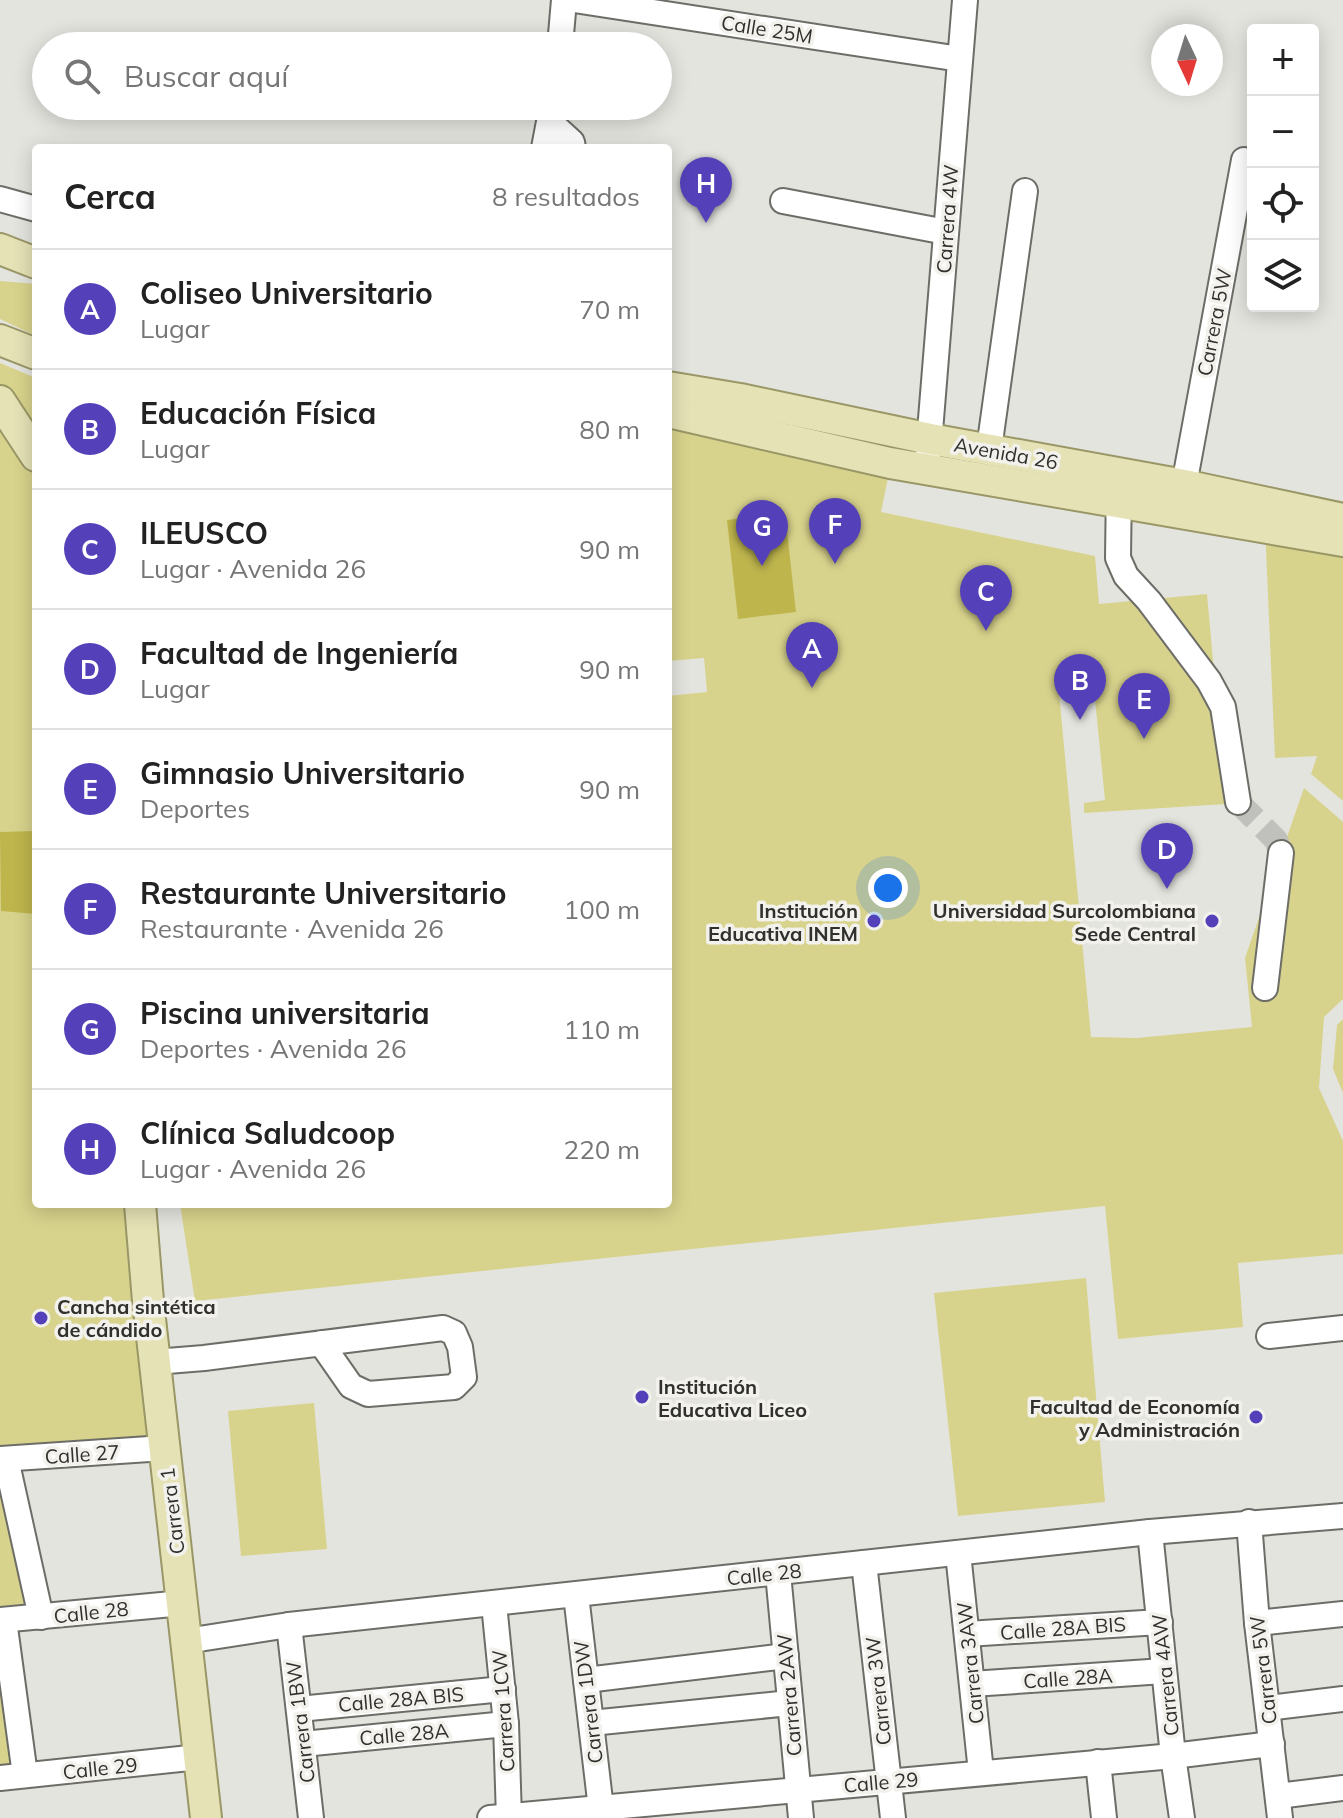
<!DOCTYPE html>
<html lang="es">
<head>
<meta charset="utf-8">
<style>
	:root { --surface:#fff; --page:#f6f6f6; --text:#222; --muted:#767676; --line:#e0e0e0; --accent:#5440b8 }
	body { margin:0; font-family:Mulish,sans-serif; background:var(--page); color:var(--text) }
	.controls { position:absolute; right:24px; top:24px; display:grid; overflow:hidden; border-radius:8px; box-shadow:0 4px 20px #0003 }
	.controls button { width:72px; height:72px; display:grid; place-items:center; padding:0; border:0; border-bottom:2px solid var(--line); background:var(--surface); color:var(--text); font:40px sans-serif }
	.compass { position:absolute; left:1151px; top:24px; width:72px; height:72px; border-radius:50%; background:var(--surface); box-shadow:0 4px 20px #0003; rotate:176deg }
	.you { position:absolute; left:888px; top:888px; width:28px; height:28px; margin:-20px; border:6px solid #fff; border-radius:50%; background:#1a73e8; box-shadow:0 0 0 12px #1a73e833 }
	.badge { display:grid; place-items:center; width:52px; height:52px; border-radius:50%; background:var(--accent); color:#fff; font-size:26px; font-weight:700 }
	.pin { position:absolute; translate:-50% -66px; filter:drop-shadow(0 2px 4px #0008) }
	.pin::after { content:''; position:absolute; top:42px; width:28px; height:24px; background:inherit; clip-path:polygon(0 0,100% 0,50% 100%) }
	.list { margin:0; padding:0; list-style:none }
	h2 { display:flex; justify-content:space-between; align-items:center; height:104px; margin:0; padding:0 32px; font-size:34px }
	h2 small { font-size:26px; font-weight:400; color:var(--muted) }
	.list li { display:grid; grid-template-columns:52px 1fr auto; gap:24px; align-items:center; box-sizing:border-box; height:120px; padding:0 32px; border-top:2px solid var(--line) }
	.list b { display:block; font-size:30px; white-space:nowrap }
	.list p { margin:0; font-size:26px; white-space:nowrap; color:var(--muted) }
	.list em { font-size:26px; font-style:normal; color:var(--muted) }
	.icon { flex:none; width:44px; height:44px; fill:none; stroke:currentColor; stroke-width:2; stroke-linecap:round; stroke-linejoin:round }
	.map { position:relative; flex:none; width:1343px; height:1818px; overflow:hidden }
	.search { position:absolute; background:var(--surface); box-shadow:0 4px 20px #0003; left:32px; top:32px; width:640px; height:88px; display:flex; align-items:center; gap:20px; box-sizing:border-box; padding:0 28px; border-radius:44px; color:var(--muted); font-size:30px }
	.panel { position:absolute; background:var(--surface); box-shadow:0 4px 20px #0003; left:32px; top:144px; width:640px; height:1064px; border-radius:8px }
	.map>svg:first-child { display:block }
	.green { fill:#d8d38c }
	.water { fill:#beb54d }
	.lines { fill:none; stroke-linecap:round; stroke-linejoin:round }
	.minor-tunnel { stroke:#c0c0bc; stroke-width:24; stroke-dasharray:24 12; stroke-linecap:butt }
	.minor-casing { stroke:#6d6d68; stroke-width:28 }
	.major-casing { stroke:#9a9767; stroke-width:34 }
	.minor { stroke:#fff; stroke-width:24 }
	.major { stroke:#e5e2b6; stroke-width:30 }
	.poi-dot { fill:#5440b8; stroke:#f2f1ec; stroke-width:3 }
	.labels { text-anchor:middle; dominant-baseline:central; stroke-width:7; stroke-linejoin:round; paint-order:stroke }
	.street-label { font-size:20px; fill:#30302e; stroke:#f2f1ec }
	.poi-label { font-size:20px; font-weight:bold; fill:#30302e; stroke:#f2f1ec; text-anchor:end }
</style>
</head>
<body>
<div class="map">
<svg width="1343" height="1818" viewBox="0 0 1343 1818">
	<rect width="100%" height="100%" fill="#e4e4df"/>
	<g class="green">
		<polygon points="0,281 36,284 36,336 0,319"/>
		<polygon points="0,363 36,378 36,1204 140,1204 163,1444 2,1458 40,1616 2,1619 23,1774 0,1778"/>
		<polygon points="668,413 891,463 881,512 1095,556 1099,604 1207,594 1226,804 1084,813 1084,803 1105,800 1094,689 1059,692 1091,1037 1137,1038 1252,1027 1245,958 1304,788 1343,822 1343,999 1324,1017 1319,1088 1343,1141 1343,1254 1238,1263 1243,1327 1118,1339 1105,1206 195,1301 180,1204 668,1204 668,696 707,692 704,658 668,661"/>
		<polygon points="1265,526 1343,541 1343,801 1311,774 1317,756 1275,758"/>
		<polygon points="1343,1019 1343,1093 1333,1069 1337,1025"/>
		<polygon points="1086,1278 1105,1502 958,1516 934,1293"/>
		<polygon points="314,1403 327,1549 241,1556 228,1411"/>
	</g>
	<g class="water">
		<polygon points="785,513 796,612 738,619 727,520"/>
		<polygon points="36,831 36,914 1,911 0,832"/>
	</g>
	<g class="lines">
		<polyline class="minor-tunnel" points="1238,802 1276,840 1281,853"/>
		<g class="minor-casing">
			<g id="minor">
				<polyline points="574,0 960,59"/>
				<polyline points="560,46 564,0"/>
				<polyline points="549,121 572,142 573,148"/>
				<polyline points="544,148 552,106"/>
				<polyline points="0,199 36,209"/>
				<polyline points="783,201 946,232"/>
				<polyline points="989,449 1025,191"/>
				<polyline points="928,456 965,0"/>
				<polyline points="1119,484 1118,558 1126,576 1149,601 1209,681 1223,707 1238,802"/>
				<polyline points="1184,485 1244,160"/>
				<polyline points="1265,988 1281,853"/>
				<polyline points="1269,1336 1343,1328"/>
				<polyline points="155,1362 204,1358 443,1328 454,1333 460,1347 464,1377 454,1387 368,1394 351,1386 321,1343"/>
				<polyline points="0,1459 164,1448"/>
				<polyline points="6,1459 41,1617"/>
				<polyline points="1249,1522 1257,1623 1280,1818"/>
				<polyline points="1150,1532 1173,1756 1182,1818"/>
				<polyline points="958,1553 981,1772"/>
				<polyline points="864,1563 893,1818"/>
				<polyline points="778,1573 801,1818"/>
				<polyline points="576,1595 601,1809"/>
				<polyline points="494,1604 506,1724 509,1818"/>
				<polyline points="0,1620 183,1603"/>
				<polyline points="4,1620 25,1775"/>
				<polyline points="1257,1623 1343,1614"/>
				<polyline points="289,1625 311,1818"/>
				<polyline points="967,1634 1160,1622"/>
				<polyline points="186,1641 289,1625 1150,1532 1343,1516"/>
				<polyline points="586,1680 786,1656"/>
				<polyline points="972,1684 1164,1671"/>
				<polyline points="1268,1708 1343,1699"/>
				<polyline points="299,1709 503,1689"/>
				<polyline points="591,1723 790,1703"/>
				<polyline points="303,1744 506,1724"/>
				<polyline points="1098,1762 1104,1818"/>
				<polyline points="0,1778 199,1757"/>
				<polyline points="1278,1796 1343,1788"/>
				<polyline points="490,1818 1173,1756 1272,1744"/>
			</g>
		</g>
		<g class="major-casing">
			<g id="major">
				<polyline points="0,249 36,263"/>
				<polyline points="0,340 36,354"/>
				<polyline points="668,387 740,399 930,439 1184,485 1343,519"/>
				<polyline points="0,401 36,456"/>
				<polyline points="668,412 890,463 1343,541"/>
				<polyline points="140,1204 148,1301 206,1818"/>
			</g>
		</g>
		<use href="#minor" class="minor"/>
		<use href="#major" class="major"/>
	</g>
	<g class="poi-dot">
		<circle cx="874" cy="921" r="8"/>
		<circle cx="1212" cy="921" r="8"/>
		<circle cx="41" cy="1318" r="8"/>
		<circle cx="642" cy="1397" r="8"/>
		<circle cx="1256" cy="1417" r="8"/>
	</g>
	<g class="labels">
		<g class="street-label">
			<text transform="translate(767 29) rotate(9)">Calle 25M</text>
			<text transform="translate(947 219) rotate(-86)">Carrera 4W</text>
			<text transform="translate(1214 322) rotate(-79)">Carrera 5W</text>
			<text transform="translate(1006 453) rotate(10)">Avenida 26</text>
			<text transform="translate(82 1454) rotate(-4)">Calle 27</text>
			<text transform="translate(172 1511) rotate(-97)">Carrera 1</text>
			<text transform="translate(764 1574) rotate(-6)">Calle 28</text>
			<text transform="translate(91 1612) rotate(-6)">Calle 28</text>
			<text transform="translate(1063 1628) rotate(-4)">Calle 28A BIS</text>
			<text transform="translate(970 1663) rotate(-96)">Carrera 3AW</text>
			<text transform="translate(1263 1670) rotate(-97)">Carrera 5W</text>
			<text transform="translate(1165 1675) rotate(-96)">Carrera 4AW</text>
			<text transform="translate(1068 1678) rotate(-4)">Calle 28A</text>
			<text transform="translate(878 1691) rotate(-96)">Carrera 3W</text>
			<text transform="translate(789 1695) rotate(-95)">Carrera 2AW</text>
			<text transform="translate(401 1699) rotate(-5)">Calle 28A BIS</text>
			<text transform="translate(588 1702) rotate(-97)">Carrera 1DW</text>
			<text transform="translate(503 1711) rotate(-94)">Carrera 1CW</text>
			<text transform="translate(300 1722) rotate(-97)">Carrera 1BW</text>
			<text transform="translate(404 1734) rotate(-5)">Calle 28A</text>
			<text transform="translate(100 1768) rotate(-6)">Calle 29</text>
			<text transform="translate(881 1782) rotate(-5)">Calle 29</text>
		</g>
		<g class="poi-label">
			<text x="858" y="910">Institución<tspan x="858" dy="23">Educativa INEM</tspan></text>
			<text x="1196" y="910">Universidad Surcolombiana<tspan x="1196" dy="23">Sede Central</tspan></text>
			<text x="57" y="1306" text-anchor="start">Cancha sintética<tspan x="57" dy="23">de cándido</tspan></text>
			<text x="658" y="1386" text-anchor="start">Institución<tspan x="658" dy="23">Educativa Liceo</tspan></text>
			<text x="1240" y="1406">Facultad de Economía<tspan x="1240" dy="23">y Administración</tspan></text>
		</g>
	</g>
</svg>
<div class="controls">
<button>+</button>
<button>−</button>
<button><svg class="icon" aria-label="locate" viewBox="0 0 24 24"><circle cx="12" cy="12" r="6"/><path d="M12 2v4M12 18v4M2 12h4M18 12h4"/></svg></button>
<button><svg class="icon" aria-label="layers" viewBox="0 0 24 24"><path d="M12 4l9 5-9 5-9-5zM3 14l9 5 9-5"/></svg></button>
</div>
<svg class="compass" viewBox="-18 -18 36 36"><path d="M0-13l5 13h-10z" fill="#e53935"/><path d="M0 13l5-13h-10z" fill="#767676"/></svg>
<div class="you"></div>
<div class="pin badge" style="left:812px;top:688px">A</div>
<div class="pin badge" style="left:1080px;top:720px">B</div>
<div class="pin badge" style="left:986px;top:631px">C</div>
<div class="pin badge" style="left:1167px;top:889px">D</div>
<div class="pin badge" style="left:1144px;top:739px">E</div>
<div class="pin badge" style="left:835px;top:564px">F</div>
<div class="pin badge" style="left:762px;top:566px">G</div>
<div class="pin badge" style="left:706px;top:223px">H</div>
<div class="search"><svg class="icon" aria-label="search" viewBox="0 0 24 24"><circle cx="10" cy="10" r="6"/><path d="M15 15l6 6"/></svg>Buscar aquí</div>
<section class="panel">
<h2>Cerca<small>8 resultados</small></h2>
<ul class="list">
<li><span class="badge">A</span><div><b>Coliseo Universitario</b><p>Lugar</p></div><em>70 m</em></li>
<li><span class="badge">B</span><div><b>Educación Física</b><p>Lugar</p></div><em>80 m</em></li>
<li><span class="badge">C</span><div><b>ILEUSCO</b><p>Lugar · Avenida 26</p></div><em>90 m</em></li>
<li><span class="badge">D</span><div><b>Facultad de Ingeniería</b><p>Lugar</p></div><em>90 m</em></li>
<li><span class="badge">E</span><div><b>Gimnasio Universitario</b><p>Deportes</p></div><em>90 m</em></li>
<li><span class="badge">F</span><div><b>Restaurante Universitario</b><p>Restaurante · Avenida 26</p></div><em>100 m</em></li>
<li><span class="badge">G</span><div><b>Piscina universitaria</b><p>Deportes · Avenida 26</p></div><em>110 m</em></li>
<li><span class="badge">H</span><div><b>Clínica Saludcoop</b><p>Lugar · Avenida 26</p></div><em>220 m</em></li>
</ul>
</section>
</div>
</body>
</html>
